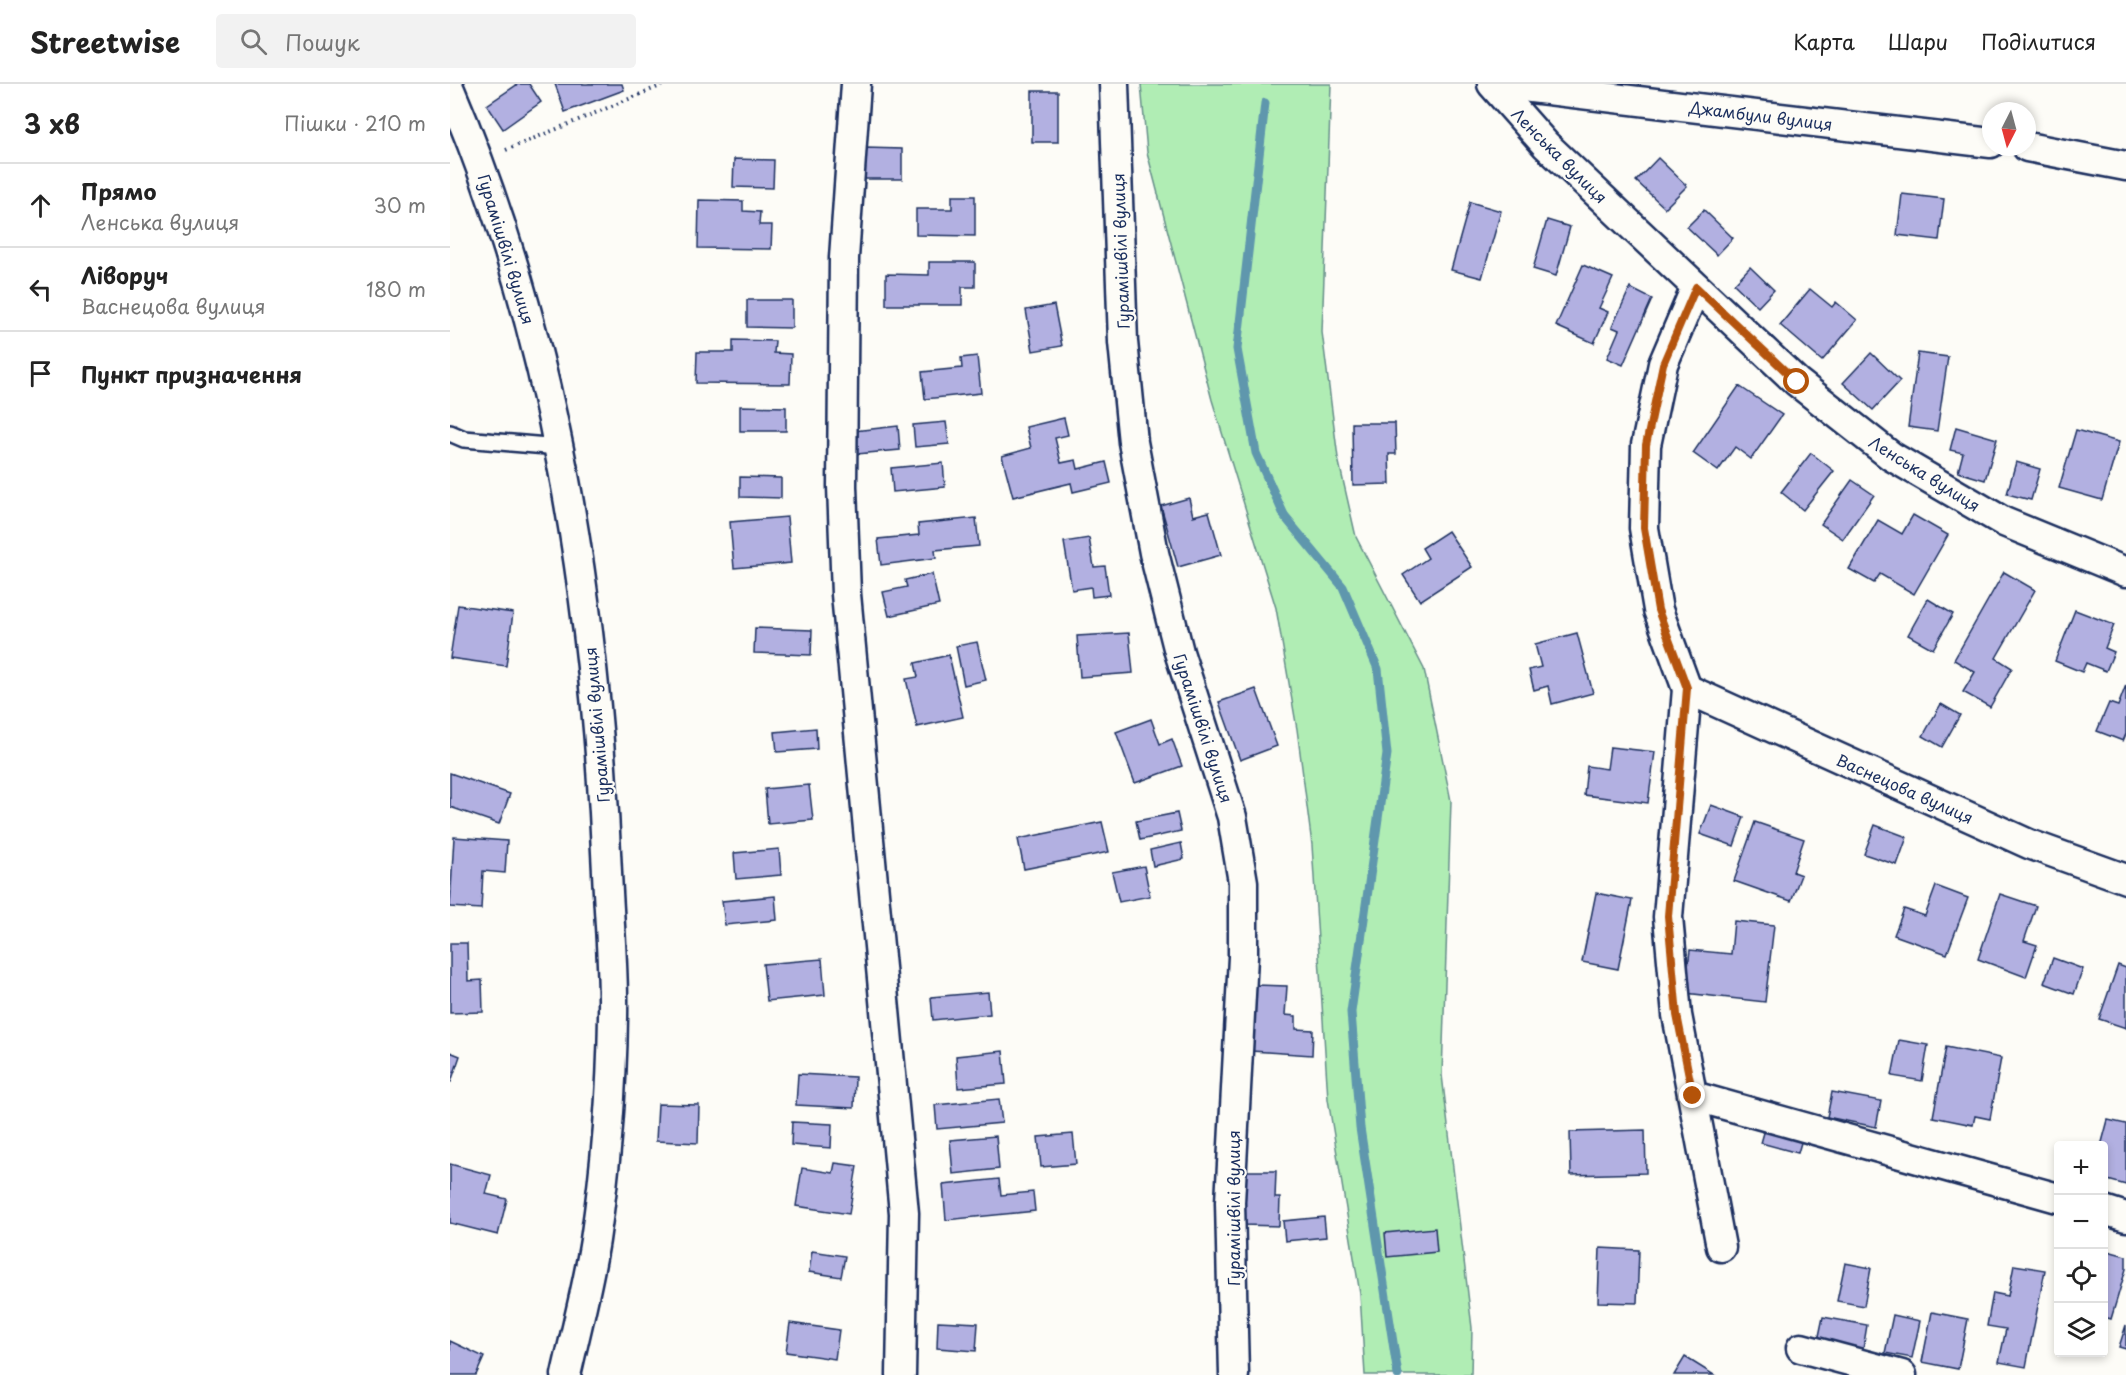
<!DOCTYPE html>
<html lang="uk">
<head>
<meta charset="utf-8">
<style>
	:root { --surface:#fff; --page:#f2f2f2; --text:#222; --muted:#767676; --line:#e0e0e0 }
	body { margin:0; font-family:"Playpen Sans",sans-serif; background:var(--page); color:var(--text) }
	.controls { position:absolute; right:18px; bottom:18px; display:grid; overflow:hidden; border-radius:6px; box-shadow:0 3px 9px #0003 }
	.controls button { width:54px; height:54px; display:grid; place-items:center; padding:0; border:0; border-bottom:2px solid var(--line); background:var(--surface); color:var(--text); font:30px sans-serif }
	.compass { position:absolute; left:1532px; top:18px; width:54px; height:54px; border-radius:50%; background:var(--surface); box-shadow:0 3px 9px #0003; rotate:186deg }
	.stop { position:absolute; width:18px; height:18px; margin:-14px; border:4px solid #b45309; border-radius:50%; background:#fff }
	.stop.end { background:#b45309; border-color:#fff; box-shadow:0 2px 6px #0008 }
	.list { margin:0; padding:0; list-style:none }
	h2 { display:flex; justify-content:space-between; align-items:center; height:78px; margin:0; padding:0 24px; font-size:26px }
	h2 small { font-size:20px; font-weight:400; color:var(--muted) }
	.list li { display:grid; grid-template-columns:39px 1fr auto; gap:18px; align-items:center; box-sizing:border-box; height:84px; padding:0 24px; border-top:2px solid var(--line) }
	.list b { display:block; font-size:22px; white-space:nowrap }
	.list p { margin:0; font-size:20px; white-space:nowrap; color:var(--muted) }
	.list em { font-size:20px; font-style:normal; color:var(--muted) }
	.icon { flex:none; width:33px; height:33px; fill:none; stroke:currentColor; stroke-width:2; stroke-linecap:round; stroke-linejoin:round }
	.map { position:relative; flex:none; width:1676px; height:1291px; overflow:hidden }
	header { display:flex; align-items:center; gap:36px; box-sizing:border-box; height:84px; padding:0 30px; background:var(--surface); border-bottom:2px solid var(--line) }
	header strong { font-size:28px }
	nav { display:flex; gap:33px; margin-inline-start:auto; font-size:21px }
	.search { width:420px; height:54px; background:var(--page); display:flex; align-items:center; gap:15px; box-sizing:border-box; padding:0 21px; border-radius:6px; color:var(--muted); font-size:22px }
	main { display:flex }
	aside { flex:1; background:var(--surface) }
	.map>svg:first-child { display:block }
	.green { fill:#b0edb4; stroke:#668e89; stroke-width:1.5 }
	.lines { fill:none; stroke-linecap:round; stroke-linejoin:round }
	.stream { stroke:#5e97ad; stroke-width:9 }
	.building { fill:#b2b0e1; stroke:#1b2f5e; stroke-width:1.5 }
	.service-casing { stroke:#1b2f5e; stroke-width:20 }
	.minor-casing { stroke:#1b2f5e; stroke-width:33 }
	.path { stroke:#1b2f5e; stroke-width:4; stroke-dasharray:1.5 4.5; stroke-linecap:butt }
	.service { stroke:#fdfcf7; stroke-width:15 }
	.minor { stroke:#fdfcf7; stroke-width:28 }
	.route { stroke:#b45309; stroke-width:8 }
	.labels { text-anchor:middle; dominant-baseline:central; stroke-width:4.5; stroke-linejoin:round; paint-order:stroke }
	.street-label { font-size:16px; fill:#1b2f5e; stroke:#fdfcf7 }
</style>
</head>
<body>
<header>
<strong>Streetwise</strong>
<div class="search"><svg class="icon" aria-label="search" viewBox="0 0 24 24"><circle cx="10" cy="10" r="6"/><path d="M15 15l6 6"/></svg>Пошук</div>
<nav><a>Карта</a><a>Шари</a><a>Поділитися</a></nav>
</header>
<main>
<aside>
<h2>3 хв<small>Пішки · 210 m</small></h2>
<ul class="list">
<li><svg class="icon" aria-label="ahead" viewBox="0 0 24 24"><path d="M12 20V5M6 11l6-6 6 6"/></svg><div><b>Прямо</b><p>Ленська вулиця</p></div><em>30 m</em></li>
<li><svg class="icon" aria-label="left" viewBox="0 0 24 24"><path d="M17 20v-9H6M10 6l-5 5 5 5"/></svg><div><b>Ліворуч</b><p>Васнецова вулиця</p></div><em>180 m</em></li>
<li><svg class="icon" aria-label="arrive" viewBox="0 0 24 24"><path d="M6 21V4h12l-3 4 3 4H6"/></svg><div><b>Пункт призначення</b></div></li>
</ul>
</aside>
<div class="map">
<svg width="1676" height="1291" viewBox="0 0 1676 1291">
	<rect width="100%" height="100%" fill="#fdfcf7"/>
	<filter id="ink" filterUnits="userSpaceOnUse"><feTurbulence type="fractalNoise" baseFrequency=".0167" numOctaves="2"/><feDisplacementMap in="SourceGraphic" scale="12" xChannelSelector="R" yChannelSelector="G"/><feConvolveMatrix kernelMatrix="1 2 1 2 8 2 1 2 1" color-interpolation-filters="sRGB"/></filter>
	<g filter="url(#ink)">
		<polygon class="green" points="691,0 881,0 872,248 888,374 906,453 974,585 1001,717 992,991 1022,1244 1021,1291 915,1291 910,1210 878,1015 862,761 847,645 826,524 762,316 697,68"/>
		<g class="lines">
			<polyline class="stream" points="815,19 787,265 806,369 835,433 893,503 928,585 937,670 901,928 910,1044 948,1291"/>
		</g>
		<g class="building">
			<polygon points="68,0 79,0 91,18 53,45 37,21"/>
			<polygon points="105,0 172,0 174,6 115,28"/>
			<rect x="582" y="7" width="26" height="51"/>
			<polygon points="415,64 452,65 452,95 415,95"/>
			<polygon points="1208,74 1237,102 1215,124 1186,97"/>
			<polygon points="284,75 324,76 323,104 283,103"/>
			<polygon points="1452,110 1494,115 1489,156 1447,151"/>
			<polygon points="502,112 525,112 525,152 466,151 466,125 502,125"/>
			<polygon points="249,116 293,117 293,127 310,128 309,141 322,141 321,165 248,164"/>
			<polygon points="1020,118 1051,127 1032,194 1001,186"/>
			<polygon points="1254,126 1283,154 1267,171 1237,143"/>
			<polygon points="1097,136 1120,143 1106,192 1083,185"/>
			<polygon points="479,178 525,178 525,203 512,203 512,221 436,221 436,190 479,191"/>
			<polygon points="1133,181 1163,194 1149,224 1158,228 1144,259 1106,242"/>
			<polygon points="1300,183 1324,206 1308,223 1284,200"/>
			<polygon points="1180,204 1202,215 1173,281 1157,274 1169,246 1162,243"/>
			<polygon points="1360,205 1382,223 1386,218 1407,236 1372,277 1330,241"/>
			<polygon points="297,216 342,216 342,244 297,243"/>
			<polygon points="604,221 612,262 583,267 576,226"/>
			<polygon points="283,256 325,257 324,269 341,270 340,300 246,299 247,268 283,268"/>
			<polygon points="1421,269 1450,297 1423,326 1393,299"/>
			<polygon points="1468,269 1498,273 1487,347 1458,343"/>
			<polygon points="527,272 531,309 475,315 472,288 512,284 511,274"/>
			<polygon points="1289,302 1332,331 1301,375 1285,363 1268,387 1243,369"/>
			<polygon points="290,322 336,323 336,347 290,347"/>
			<polygon points="614,334 618,351 605,354 611,379 626,376 628,385 656,378 661,399 623,408 621,399 563,413 552,372 581,364 576,343"/>
			<polygon points="496,338 499,360 465,363 463,341"/>
			<polygon points="902,339 945,339 946,370 939,370 940,400 903,401"/>
			<polygon points="448,342 450,366 407,370 404,347"/>
			<polygon points="1506,343 1547,355 1535,396 1508,388 1513,369 1500,366"/>
			<polygon points="1626,346 1669,358 1652,416 1609,404"/>
			<polygon points="1361,369 1384,387 1353,426 1331,408"/>
			<polygon points="1566,378 1590,385 1581,416 1557,410"/>
			<polygon points="493,379 495,403 443,408 441,384"/>
			<polygon points="290,393 331,394 331,414 290,413"/>
			<polygon points="1402,396 1424,411 1393,455 1371,440"/>
			<polygon points="739,414 743,432 759,428 771,471 728,483 711,422"/>
			<polygon points="1463,431 1498,451 1464,510 1430,490 1424,499 1399,485 1428,436 1452,450"/>
			<polygon points="337,433 341,479 284,484 280,438"/>
			<polygon points="526,434 529,462 485,466 486,474 431,481 428,455 469,451 468,440"/>
			<polygon points="998,447 1022,483 970,517 953,491 978,474 972,464"/>
			<polygon points="639,454 644,483 655,482 659,511 642,513 641,503 622,506 614,458"/>
			<polygon points="1554,488 1585,506 1546,574 1562,584 1540,623 1513,608 1525,588 1504,576"/>
			<polygon points="482,490 489,521 439,532 433,508 457,503 455,496"/>
			<polygon points="1478,515 1503,530 1483,565 1458,551"/>
			<polygon points="8,521 63,529 56,582 0,574"/>
			<polygon points="1625,526 1664,541 1655,564 1664,568 1656,587 1636,579 1632,588 1605,577"/>
			<polygon points="305,544 362,546 361,571 304,569"/>
			<polygon points="679,549 683,589 630,593 627,552"/>
			<polygon points="1127,549 1143,609 1102,620 1098,602 1084,606 1079,586 1091,583 1085,560"/>
			<polygon points="527,558 536,596 514,601 506,562"/>
			<polygon points="499,571 513,633 467,643 456,595 468,593 465,579"/>
			<polygon points="1676,601 1676,650 1673,657 1647,647 1659,619 1668,622"/>
			<polygon points="806,605 827,662 790,676 769,618"/>
			<polygon points="1491,620 1510,631 1492,663 1473,652"/>
			<polygon points="701,635 710,660 722,655 732,682 685,699 666,648"/>
			<polygon points="366,644 367,665 327,668 325,648"/>
			<polygon points="1160,663 1205,668 1198,719 1134,711 1137,682 1157,685"/>
			<polygon points="0,689 60,710 49,740 0,723"/>
			<polygon points="359,701 363,736 318,740 315,705"/>
			<polygon points="1261,721 1294,733 1284,762 1250,750"/>
			<polygon points="727,729 731,747 690,756 686,737"/>
			<polygon points="652,738 659,768 574,785 568,755"/>
			<polygon points="1305,738 1354,755 1343,788 1351,791 1341,817 1284,797"/>
			<polygon points="1425,741 1457,753 1447,781 1414,770"/>
			<polygon points="4,753 57,757 55,789 33,787 31,825 0,823"/>
			<polygon points="731,759 734,775 703,782 700,766"/>
			<polygon points="329,765 331,791 286,795 284,769"/>
			<polygon points="694,782 700,812 669,818 662,788"/>
			<polygon points="1486,802 1518,814 1497,870 1444,851 1454,825 1475,832"/>
			<polygon points="1146,809 1182,816 1168,885 1132,878"/>
			<polygon points="1550,810 1586,822 1574,857 1587,861 1576,893 1528,875"/>
			<polygon points="325,812 327,836 275,841 272,817"/>
			<polygon points="1284,837 1324,841 1315,918 1235,909 1240,866 1281,870"/>
			<polygon points="0,859 17,859 18,897 32,896 33,928 0,929"/>
			<polygon points="1603,874 1633,885 1624,910 1594,899"/>
			<polygon points="372,875 375,911 317,917 313,880"/>
			<polygon points="1668,881 1676,884 1676,944 1649,935"/>
			<polygon points="806,901 837,902 835,931 846,932 846,945 863,946 862,971 801,967"/>
			<polygon points="538,908 540,930 483,936 481,913"/>
			<polygon points="1449,956 1478,961 1472,997 1442,992"/>
			<polygon points="1496,963 1551,974 1540,1035 1525,1032 1523,1041 1483,1033"/>
			<polygon points="553,967 556,1000 508,1004 506,972"/>
			<polygon points="0,968 10,972 1,998 0,998"/>
			<polygon points="348,990 405,993 404,1024 346,1021"/>
			<polygon points="1382,1008 1431,1017 1426,1043 1377,1033"/>
			<polygon points="549,1015 552,1039 487,1045 485,1021"/>
			<polygon points="208,1020 249,1021 248,1059 206,1057"/>
			<polygon points="1658,1036 1676,1040 1676,1101 1654,1095 1654,1062 1651,1062"/>
			<polygon points="342,1038 382,1040 381,1064 341,1061"/>
			<polygon points="1315,1045 1352,1055 1348,1069 1311,1059"/>
			<polygon points="1195,1046 1196,1089 1121,1091 1120,1048"/>
			<polygon points="623,1050 626,1080 591,1083 588,1053"/>
			<polygon points="546,1052 549,1085 503,1090 500,1056"/>
			<polygon points="385,1079 407,1082 399,1130 346,1122 352,1084 383,1089"/>
			<polygon points="0,1080 41,1091 36,1110 57,1115 48,1151 0,1139"/>
			<polygon points="794,1087 826,1087 825,1114 830,1114 829,1142 793,1141"/>
			<polygon points="549,1095 551,1111 583,1108 585,1127 496,1136 493,1101"/>
			<polygon points="874,1133 876,1153 835,1157 833,1137"/>
			<polygon points="985,1144 987,1168 937,1173 935,1149"/>
			<polygon points="1150,1164 1189,1166 1187,1219 1148,1218"/>
			<polygon points="1654,1166 1676,1172 1676,1185 1661,1235 1654,1233"/>
			<polygon points="362,1167 395,1172 391,1193 359,1188"/>
			<polygon points="1395,1179 1421,1184 1414,1222 1387,1217"/>
			<polygon points="1564,1181 1595,1186 1576,1283 1549,1278 1556,1245 1537,1242 1543,1209 1558,1212"/>
			<polygon points="1482,1228 1518,1235 1508,1285 1472,1278"/>
			<polygon points="1443,1231 1470,1237 1462,1274 1435,1269"/>
			<polygon points="1373,1233 1417,1241 1413,1265 1368,1257"/>
			<polygon points="488,1237 528,1239 526,1267 487,1264"/>
			<polygon points="340,1239 389,1246 385,1275 336,1268"/>
			<polygon points="1676,1241 1676,1265 1669,1263"/>
			<polygon points="0,1257 34,1273 26,1291 0,1291"/>
			<polygon points="1235,1273 1264,1291 1224,1291"/>
		</g>
		<g class="lines">
			<g class="service-casing">
				<polyline id="service" points="0,349 14,355 109,363"/>
			</g>
			<g class="minor-casing">
				<g id="minor">
					<polyline points="406,0 394,174 392,402 396,510 454,1129 451,1291"/>
					<polyline points="664,0 673,258 683,358 704,469 729,568 782,733 793,798 793,873 780,1118 784,1291"/>
					<polyline points="1042,0 1096,61 1347,298 1441,372 1554,438 1676,488"/>
					<polyline points="1046,0 1541,59"/>
					<path d="M 0,6 C 105,252 146,523 157,788 C 159,836 164,885 163,933 C 162,1007 156,1083 145,1156 C 138,1201 126,1246 116,1291"/>
					<polyline points="1577,63 1676,82"/>
					<polyline points="1246,203 1213,280 1196,361 1194,444 1208,526 1237,605 1218,833 1227,931 1271,1163"/>
					<polyline points="1237,605 1579,760 1676,795"/>
					<polyline points="1243,1012 1608,1114"/>
					<polyline points="1654,1126 1676,1133"/>
					<polyline points="1351,1264 1452,1291"/>
				</g>
			</g>
			<polyline class="path" points="56,66 215,0"/>
			<use href="#service" class="service"/>
			<use href="#minor" class="minor"/>
		</g>
	</g>
	<g class="lines" filter="url(#ink)">
		<polyline class="route" points="1243,1012 1227,931 1218,832 1237,604 1208,526 1194,444 1196,361 1213,280 1246,203 1347,298"/>
	</g>
	<g class="labels">
		<g class="street-label">
			<text transform="translate(1311 31) rotate(7)">Джамбули вулиця</text>
			<text transform="translate(1110 71) rotate(45)">Ленська вулиця</text>
			<text transform="translate(57 165) rotate(73)">Гурамішвілі вулиця</text>
			<text transform="translate(670 167) rotate(-92)">Гурамішвілі вулиця</text>
			<text transform="translate(1475 389) rotate(32)">Ленська вулиця</text>
			<text transform="translate(146 641) rotate(-95)">Гурамішвілі вулиця</text>
			<text transform="translate(754 644) rotate(72)">Гурамішвілі вулиця</text>
			<text transform="translate(1455 704) rotate(24)">Васнецова вулиця</text>
			<text transform="translate(783 1124) rotate(-90)">Гурамішвілі вулиця</text>
		</g>
	</g>
</svg>
<div class="controls">
<button>+</button>
<button>−</button>
<button><svg class="icon" aria-label="locate" viewBox="0 0 24 24"><circle cx="12" cy="12" r="6"/><path d="M12 2v4M12 18v4M2 12h4M18 12h4"/></svg></button>
<button><svg class="icon" aria-label="layers" viewBox="0 0 24 24"><path d="M12 4l9 5-9 5-9-5zM3 14l9 5 9-5"/></svg></button>
</div>
<svg class="compass" viewBox="-18 -18 36 36"><path d="M0-13l5 13h-10z" fill="#e53935"/><path d="M0 13l5-13h-10z" fill="#767676"/></svg>
<div class="stop" style="left:1347px;top:298px"></div>
<div class="stop end" style="left:1243px;top:1012px"></div>
</div>
</main>
</body>
</html>
